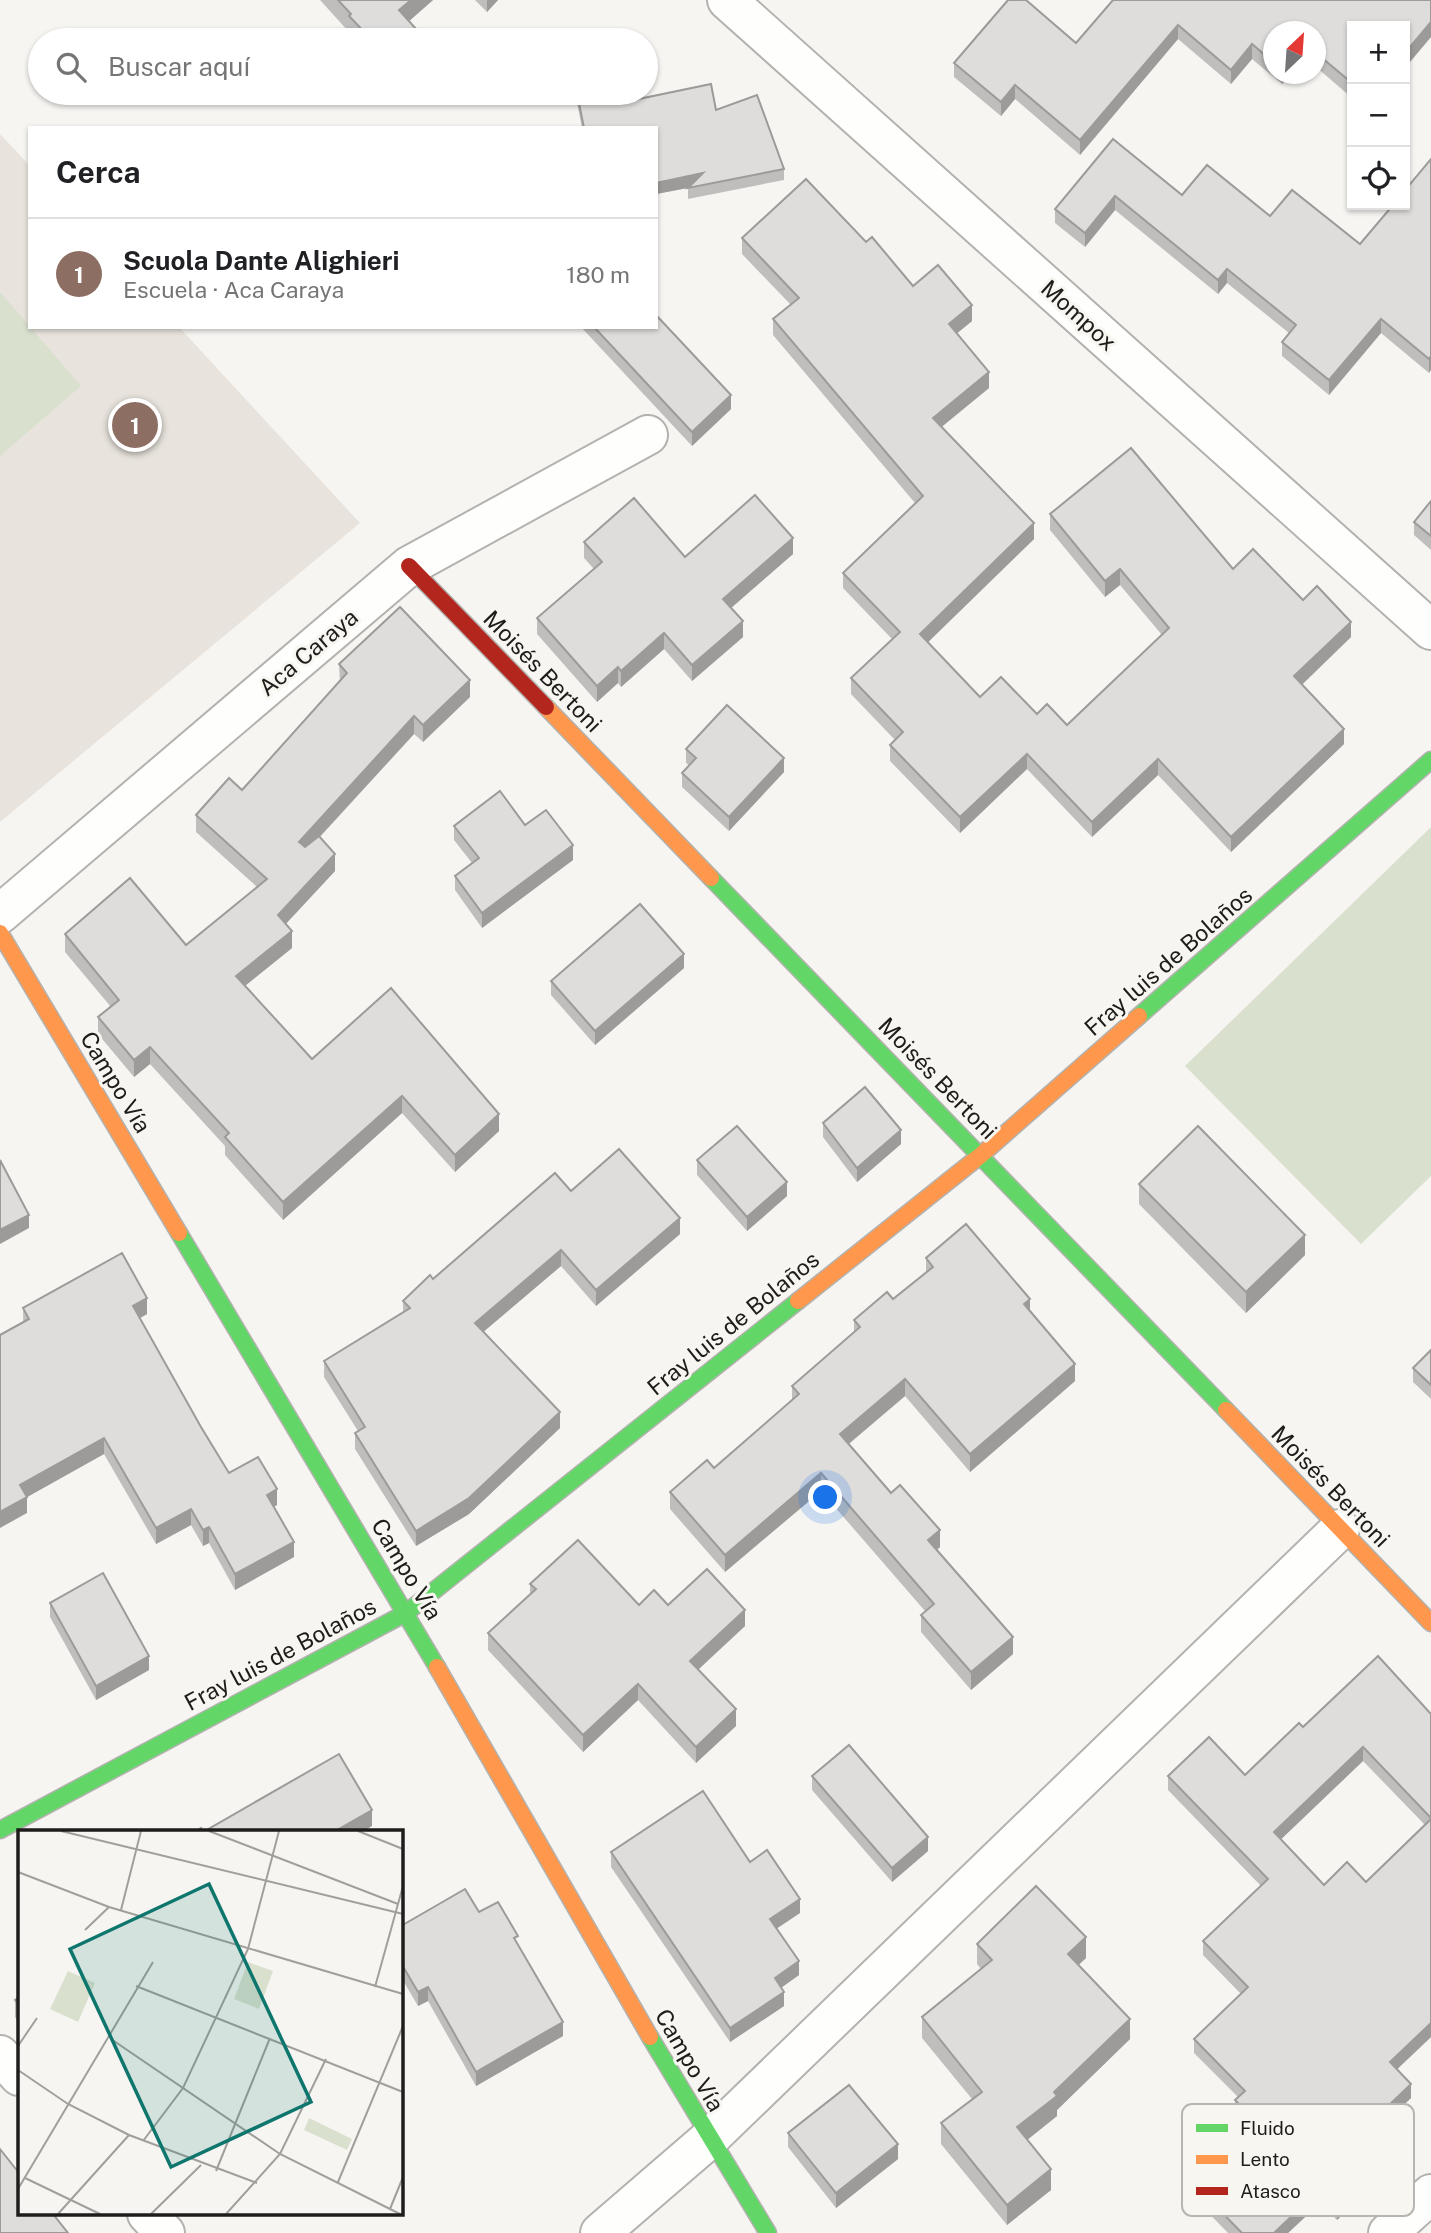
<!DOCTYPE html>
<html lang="es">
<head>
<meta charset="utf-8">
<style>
	:root { --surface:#fff; --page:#f2f2f2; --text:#202124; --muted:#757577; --line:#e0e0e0; --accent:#7c3aed }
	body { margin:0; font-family:"Public Sans",sans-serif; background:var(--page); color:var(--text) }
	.controls { position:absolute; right:21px; top:21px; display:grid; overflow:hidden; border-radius:0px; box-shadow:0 2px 5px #0004 }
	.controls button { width:63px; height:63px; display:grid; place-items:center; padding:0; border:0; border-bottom:2px solid var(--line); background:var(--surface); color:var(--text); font:35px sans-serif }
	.compass { position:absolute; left:1263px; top:21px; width:63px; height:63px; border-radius:50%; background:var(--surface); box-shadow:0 2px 5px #0004; rotate:25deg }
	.you { position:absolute; left:826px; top:1498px; width:24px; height:24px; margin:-18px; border:5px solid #fff; border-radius:50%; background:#1a73e8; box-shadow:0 0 0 10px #1a73e833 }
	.badge { display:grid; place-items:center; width:46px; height:46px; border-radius:50%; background:var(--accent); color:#fff; font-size:23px; font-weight:700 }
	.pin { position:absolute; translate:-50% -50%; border:4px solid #fff; box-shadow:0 2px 7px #0006 }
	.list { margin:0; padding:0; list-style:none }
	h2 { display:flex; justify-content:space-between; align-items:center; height:91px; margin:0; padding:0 28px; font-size:30px }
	h2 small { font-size:23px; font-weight:400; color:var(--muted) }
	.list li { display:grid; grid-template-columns:46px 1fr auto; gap:21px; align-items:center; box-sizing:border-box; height:112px; padding:0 28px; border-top:2px solid var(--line) }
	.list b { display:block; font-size:26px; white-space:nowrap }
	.list p { margin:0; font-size:23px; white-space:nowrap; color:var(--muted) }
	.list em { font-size:23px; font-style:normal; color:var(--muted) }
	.icon { flex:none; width:38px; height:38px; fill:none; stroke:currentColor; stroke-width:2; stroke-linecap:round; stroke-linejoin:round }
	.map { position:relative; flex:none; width:1431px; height:2233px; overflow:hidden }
	.search { position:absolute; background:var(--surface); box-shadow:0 2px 5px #0004; left:28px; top:28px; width:630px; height:77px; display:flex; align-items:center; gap:18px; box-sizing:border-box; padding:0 24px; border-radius:38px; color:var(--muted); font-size:26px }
	.panel { position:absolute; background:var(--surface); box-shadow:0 2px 5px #0004; left:28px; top:126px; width:630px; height:203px; border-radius:0px }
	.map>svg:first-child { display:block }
	.built { fill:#e8e4dd }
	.green { fill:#dae0ce }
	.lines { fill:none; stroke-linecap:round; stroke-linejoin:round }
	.street-casing { stroke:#b3b2af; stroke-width:42 }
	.fast-casing { stroke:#b3b2af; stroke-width:19 }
	.slow-casing { stroke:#b3b2af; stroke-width:19 }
	.jam-casing { stroke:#b3b2af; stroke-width:19 }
	.street { stroke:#fefefd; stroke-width:38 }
	.fast { stroke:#63d668; stroke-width:16 }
	.slow { stroke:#ff974d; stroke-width:16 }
	.jam { stroke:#b3261e; stroke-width:16 }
	.wall { fill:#c0bebc; fill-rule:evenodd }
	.shaded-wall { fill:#9c9b99 }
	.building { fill:#dfdddb; stroke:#9c9b99; stroke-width:2 }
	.labels { text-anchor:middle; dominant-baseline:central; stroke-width:6; stroke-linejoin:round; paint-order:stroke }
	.street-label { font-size:23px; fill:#1e1d1b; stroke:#f8f6f1 }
	.inset-road { fill:none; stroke:#a09f9c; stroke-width:2 }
	.view { fill:#0f766e; fill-opacity:0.15; stroke:#0f766e; stroke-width:3.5 }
	.inset-edge { fill:none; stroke:#1e1d1b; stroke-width:3.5 }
	.key { fill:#f8f6f1; stroke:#b7b5b1; stroke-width:2 }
	.key-label { font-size:19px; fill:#1e1d1b }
</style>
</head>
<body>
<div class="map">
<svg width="1431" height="2233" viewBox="0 0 1431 2233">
	<rect width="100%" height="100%" fill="#f7f5f2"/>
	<polygon class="built" points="0,134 30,166 30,327 179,327 360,523 0,822"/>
	<g class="green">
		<polygon points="0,292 81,386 0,456"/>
		<polygon points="1431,827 1431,1176 1361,1244 1185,1066"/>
	</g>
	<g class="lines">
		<g class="street-casing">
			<g id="street">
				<polyline points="727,0 1431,630"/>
				<polyline points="0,914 409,566 648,435"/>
				<polyline points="0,2055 19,2076"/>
				<polyline points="147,2214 165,2233"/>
				<polyline points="600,2233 709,2139 1340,1529"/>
				<polyline points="1388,2233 1431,2194"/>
			</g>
		</g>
		<g class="fast-casing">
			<g id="fast">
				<polyline points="711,878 1226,1410"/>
				<polyline points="1139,1016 1431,760"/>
				<polyline points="179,1233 437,1667"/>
				<polyline points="0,1830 406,1613 798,1301"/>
				<polyline points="650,2037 768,2233"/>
			</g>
		</g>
		<g class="slow-casing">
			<g id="slow">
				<polyline points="546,707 711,878"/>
				<polyline points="0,933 179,1233"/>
				<polyline points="798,1301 981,1155 1139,1016"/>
				<polyline points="1226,1410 1431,1623"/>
				<polyline points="437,1667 650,2037"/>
			</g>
		</g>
		<g class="jam-casing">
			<polyline id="jam" points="409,566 546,707"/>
		</g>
		<use href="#street" class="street"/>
		<use href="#fast" class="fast"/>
		<use href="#slow" class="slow"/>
		<use href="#jam" class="jam"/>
	</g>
	<g class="wall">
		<polygon points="320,0 433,0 409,21 426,40 353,40 349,36 349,32"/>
		<polygon points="475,0 498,0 487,12"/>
		<polygon points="1113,0 1352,26 1352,98 1315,66 1315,32 1273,32 1273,74 1291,74 1282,84 1252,59 1231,84 1178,39 1080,155 1015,99 1001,116 954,77 954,63 1076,43"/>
		<polygon points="575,93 627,93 629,101 716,110 784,169 784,180 688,199 688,188 656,194 656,128 582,128"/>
		<polygon points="1113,139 1182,195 1270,216 1360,244 1431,159 1429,373 1381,333 1329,395 1282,356 1282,342 1289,333 1227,283 1218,294 1115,210 1085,247 1055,223 1055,209"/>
		<polygon points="742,238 866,242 913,286 972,321 957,333 989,388 941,427 1034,539 928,642 980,697 1037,714 1067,725 1162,635 1120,585 1105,597 1050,530 1050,514 1233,569 1303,600 1351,637 1302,685 1344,744 1231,852 1158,775 1092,837 1027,769 960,833 890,761 890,745 895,740 851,694 851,678 892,639 843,588 843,573 915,503 773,335 773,319 791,305 742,254"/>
		<polygon points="581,327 656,327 731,409 692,446"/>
		<polygon points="1431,501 1431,550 1414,535 1414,522"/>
		<polygon points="584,542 685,557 793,554 731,608 743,637 692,681 664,649 621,687 618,683 597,702 537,634 537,618 594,569 584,558"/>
		<polygon points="339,664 470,697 423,742 414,734 320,837 335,871 286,924 292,948 245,986 312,1059 499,1131 455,1172 402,1113 283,1220 225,1155 225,1146 150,1064 134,1077 98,1034 98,1017 111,1007 65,952 65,934 186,945 257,887 196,832 196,815 242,790 340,682"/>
		<polygon points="686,749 784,772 729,831 682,787 682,773 689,765 686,763"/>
		<polygon points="525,825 573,860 482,928 455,890 455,876 472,863 454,840 454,826"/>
		<polygon points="684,968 595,1045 551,995 551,981"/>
		<polygon points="823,1123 901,1144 857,1182 823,1137"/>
		<polygon points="697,1160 787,1196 747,1231 697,1175"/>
		<polygon points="1139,1184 1305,1255 1246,1313 1139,1204"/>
		<polygon points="571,1191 680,1234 596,1306 561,1266 483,1332 560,1428 469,1514 416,1546 355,1449 355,1433 358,1431 324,1377 324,1361 403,1312 403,1301 433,1279"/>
		<polygon points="926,1258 1030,1312 1075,1381 970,1472 905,1396 849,1444 940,1547 937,1550 1013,1654 971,1690 921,1632 921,1615 925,1611 821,1491 725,1572 670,1509 670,1492 714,1468 792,1400 792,1386 854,1332 854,1320 893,1299 926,1272"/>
		<polygon points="23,1308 147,1314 140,1318 201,1427 229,1473 277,1505 274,1507 294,1557 235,1590 209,1543 203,1546 191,1525 156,1544 104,1454 27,1497 27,1513"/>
		<polygon points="1431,1350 1431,1399 1413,1382 1413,1368"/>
		<polygon points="530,1584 639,1605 668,1605 745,1626 698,1670 736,1726 696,1763 638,1700 583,1752 488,1650 488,1633 530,1594"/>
		<polygon points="50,1603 149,1670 96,1700 50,1617"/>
		<path d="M 1431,1714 L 1431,2037 L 1397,2069 L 1411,2098 L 1367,2140 L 1385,2173 L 1337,2220 L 1320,2203 L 1288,2233 L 1228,2233 L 1192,2196 L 1192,2182 L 1248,2128 L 1235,2114 L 1235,2100 L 1238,2097 L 1194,2053 L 1194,2039 L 1241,1994 L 1203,1955 L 1203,1941 L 1261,1886 L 1168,1790 L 1168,1776 L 1245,1775 L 1303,1727 ZM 1363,1761 L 1425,1825 L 1366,1882 L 1324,1885 L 1281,1839 Z"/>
		<polygon points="812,1776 928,1851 892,1882 812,1790"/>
		<polygon points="611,1852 750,1862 800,1913 777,1928 799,1975 781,1988 784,2006 730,2042 611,1867"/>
		<polygon points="479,1912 518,1944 563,2036 476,2086 428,2001 418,2006 401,1977 401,1926"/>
		<polygon points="977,1944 1086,1958 1078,1965 1130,2039 1057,2110 1057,2116 1027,2140 1051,2190 1007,2225 941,2144 941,2123 972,2099 922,2038 922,2017 981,1969 977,1964"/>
		<polygon points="19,1997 19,2023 15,2017 15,2000"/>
		<polygon points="788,2133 898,2159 836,2208 788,2147"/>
	</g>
	<g class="shaded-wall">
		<polygon points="411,0 433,0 399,30 399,10"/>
		<polygon points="487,0 498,0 487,12"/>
		<polygon points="1431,22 1431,37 1405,68 1405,53"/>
		<polygon points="1178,25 1178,39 1080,155 1080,140"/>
		<polygon points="1252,44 1252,59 1231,84 1231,70"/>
		<polygon points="1282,74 1291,74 1282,84"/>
		<polygon points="1015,85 1015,99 1001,116 1001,102"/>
		<polygon points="703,173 703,185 656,194 656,183"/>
		<polygon points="1115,196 1115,210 1085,247 1085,233"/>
		<polygon points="1227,269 1227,283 1218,294 1218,280"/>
		<polygon points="972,305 972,321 949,340 949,324"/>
		<polygon points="1381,319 1381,333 1329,395 1329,380"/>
		<polygon points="1431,356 1431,370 1429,373 1429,359"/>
		<polygon points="989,372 989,388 933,434 933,418"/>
		<polygon points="731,395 731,409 692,446 692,432"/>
		<polygon points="1034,523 1034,539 920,650 920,634"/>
		<polygon points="793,538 793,554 723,615 723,599"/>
		<polygon points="1120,569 1120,585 1105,597 1105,581"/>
		<polygon points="743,621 743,637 692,681 692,665"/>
		<polygon points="1351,622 1351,637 1294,692 1294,676"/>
		<polygon points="664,633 664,649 621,687 621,671"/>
		<polygon points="618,667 618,683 597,702 597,686"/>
		<polygon points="470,680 470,697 423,742 423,725"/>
		<polygon points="414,716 414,734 299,859 299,842"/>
		<polygon points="1344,729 1344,744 1231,852 1231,837"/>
		<polygon points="1027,754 1027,769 960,833 960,817"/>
		<polygon points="784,758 784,772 729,831 729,817"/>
		<polygon points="1158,759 1158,775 1092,837 1092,822"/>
		<polygon points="573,845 573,860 482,928 482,913"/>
		<polygon points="335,854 335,871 278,932 278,915"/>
		<polygon points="292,931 292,948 236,993 236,976"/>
		<polygon points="684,954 684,968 595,1045 595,1031"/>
		<polygon points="150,1047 150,1064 134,1077 134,1060"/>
		<polygon points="402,1096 402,1113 283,1220 283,1202"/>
		<polygon points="499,1114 499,1131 455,1172 455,1155"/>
		<polygon points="901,1130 901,1144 857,1182 857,1168"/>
		<polygon points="787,1182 787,1196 747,1231 747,1217"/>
		<polygon points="29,1215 29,1228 0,1244 0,1230"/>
		<polygon points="680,1218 680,1234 596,1306 596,1290"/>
		<polygon points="1305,1235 1305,1255 1246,1313 1246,1292"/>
		<polygon points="561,1250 561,1266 475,1339 475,1323"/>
		<polygon points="147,1298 147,1314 133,1322 133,1306"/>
		<polygon points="1030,1299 1030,1316 1024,1304"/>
		<polygon points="1075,1364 1075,1381 970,1472 970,1454"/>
		<polygon points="905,1379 905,1396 840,1451 840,1434"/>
		<polygon points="560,1412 560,1428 469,1514 416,1546 416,1531"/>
		<polygon points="104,1438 104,1454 20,1501 20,1485"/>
		<polygon points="821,1473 821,1491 725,1572 725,1555"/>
		<polygon points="277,1489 277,1505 267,1510 267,1495"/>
		<polygon points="27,1497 27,1513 0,1528 0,1512"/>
		<polygon points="191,1509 191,1525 156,1544 156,1528"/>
		<polygon points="209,1527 209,1543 203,1546 203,1530"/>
		<polygon points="940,1530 940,1547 928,1557 928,1540"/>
		<polygon points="294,1542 294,1557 235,1590 235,1574"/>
		<polygon points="745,1610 745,1626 690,1677 690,1661"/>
		<polygon points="1013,1637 1013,1654 971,1690 971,1672"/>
		<polygon points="149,1656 149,1670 96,1700 96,1686"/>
		<polygon points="638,1684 638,1700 583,1752 583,1735"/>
		<polygon points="736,1709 736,1726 696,1763 696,1747"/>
		<polygon points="1363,1747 1363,1761 1274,1846 1274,1832"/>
		<polygon points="372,1810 372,1826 362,1832 339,1832 339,1829"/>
		<polygon points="928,1837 928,1851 892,1882 892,1868"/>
		<polygon points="800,1899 800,1913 770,1933 770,1919"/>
		<polygon points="1086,1937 1086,1958 1068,1975 1068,1954"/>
		<polygon points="799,1961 799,1975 775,1992 775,1978"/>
		<polygon points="428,1987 428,2001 418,2006 418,1992"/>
		<polygon points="784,1992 784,2006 730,2042 730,2028"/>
		<polygon points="1130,2019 1130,2039 1057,2110 1057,2116 1017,2148 1017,2127"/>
		<polygon points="563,2022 563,2036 476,2086 476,2072"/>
		<polygon points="1431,2023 1431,2037 1390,2076 1390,2062"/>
		<polygon points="1411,2084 1411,2098 1360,2147 1360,2133"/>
		<polygon points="898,2144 898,2159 836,2208 836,2193"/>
		<polygon points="1385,2159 1385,2173 1337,2220 1337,2206"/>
		<polygon points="1051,2169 1051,2190 1007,2225 1007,2205"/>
		<polygon points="1320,2189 1320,2203 1288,2233 1274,2233"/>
	</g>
	<g class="building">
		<polygon points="338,0 411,0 399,10 426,40 372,40 349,16 351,14"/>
		<polygon points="1008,0 1026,0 1076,43 1113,0 1431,0 1431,22 1405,53 1405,26 1352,26 1352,83 1315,52 1315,32 1273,32 1273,62 1252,44 1231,70 1178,25 1080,140 1015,85 1001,102 954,63"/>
		<polygon points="711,84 716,110 757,95 784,169 688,188 703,173 656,183 656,128 584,128 577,93 627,93 629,101"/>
		<polygon points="1113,139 1182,195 1207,165 1270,216 1292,190 1360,244 1393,205 1405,205 1405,190 1431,159 1431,356 1429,359 1381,319 1329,380 1282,342 1296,325 1227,269 1218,280 1115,196 1085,233 1055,209"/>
		<polygon points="806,179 866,242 872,237 913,286 938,265 972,305 949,324 989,372 933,418 1034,523 920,634 980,697 1001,677 1037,714 1047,704 1067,725 1169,628 1120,569 1105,581 1050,514 1131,448 1233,569 1253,549 1303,600 1317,586 1351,622 1294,676 1344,729 1231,837 1158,759 1092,822 1027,754 960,817 890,745 903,732 851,678 900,632 843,573 923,496 773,319 799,298 742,238"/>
		<polygon points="656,315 731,395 692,432 594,327 656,327"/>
		<polygon points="755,495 793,538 723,599 743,621 692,665 664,633 621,671 618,667 597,686 537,618 602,562 584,542 634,498 685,557"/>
		<polygon points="1431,501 1431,536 1414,522"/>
		<polygon points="400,607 470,680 423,725 414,716 299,842 305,847 319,836 335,854 278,915 292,931 236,976 312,1059 391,988 499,1114 455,1155 402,1096 283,1202 225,1137 229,1133 150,1047 134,1060 98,1017 119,1000 65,934 130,878 186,945 267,879 196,815 229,778 242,790 347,673 339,664"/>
		<polygon points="727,705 784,758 729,817 682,773 696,758 686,749"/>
		<polygon points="500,791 525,825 546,810 573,845 482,913 455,876 479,858 454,826"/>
		<polygon points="640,904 684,954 595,1031 551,981"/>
		<polygon points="865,1087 901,1130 857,1168 823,1123"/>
		<polygon points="737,1126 787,1182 747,1217 697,1160"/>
		<polygon points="1198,1126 1305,1235 1246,1292 1139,1184"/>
		<polygon points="619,1149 680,1218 596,1290 561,1250 475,1323 560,1412 469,1498 416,1531 355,1433 365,1427 324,1361 410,1308 403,1301 430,1275 433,1279 555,1173 571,1191"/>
		<polygon points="0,1160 29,1215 0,1230"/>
		<polygon points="966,1224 1030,1299 1024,1304 1075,1364 970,1454 905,1379 840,1434 891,1493 900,1485 940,1530 928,1540 1013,1637 971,1672 921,1615 934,1604 821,1473 725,1555 670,1492 707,1460 714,1468 799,1394 792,1386 860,1327 854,1320 887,1292 893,1299 933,1267 926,1258"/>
		<polygon points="122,1253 147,1298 133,1306 201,1427 229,1473 258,1457 277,1489 267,1495 294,1542 235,1574 209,1527 203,1530 191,1509 156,1528 104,1438 20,1485 27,1497 0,1512 0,1335 29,1319 23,1308"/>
		<polygon points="1431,1350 1431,1385 1413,1368"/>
		<polygon points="578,1540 639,1605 654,1590 668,1605 707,1569 745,1610 690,1661 736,1709 696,1747 638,1684 583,1735 488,1633 536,1589 530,1584"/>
		<polygon points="103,1573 149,1656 96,1686 50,1603"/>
		<polygon points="1378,1656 1431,1714 1431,1818 1363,1747 1274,1832 1324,1885 1347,1862 1366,1882 1431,1819 1431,2023 1390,2062 1411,2084 1360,2133 1385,2159 1337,2206 1320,2189 1274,2233 1242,2233 1192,2182 1255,2121 1235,2100 1245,2091 1194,2039 1248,1987 1203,1941 1268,1879 1168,1776 1209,1737 1245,1775 1299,1723 1303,1727"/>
		<polygon points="849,1745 928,1837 892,1868 812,1776"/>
		<polygon points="339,1754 372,1810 339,1829 340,1832 195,1832 201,1828 203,1832"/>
		<polygon points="703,1791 750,1862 767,1850 800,1899 770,1919 799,1961 775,1978 784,1992 730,2028 611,1852"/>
		<polygon points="1036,1886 1086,1937 1068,1954 1130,2019 1054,2092 1057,2096 1017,2127 1051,2169 1007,2205 941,2123 982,2092 922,2017 992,1960 977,1944"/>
		<polygon points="465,1889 479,1912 498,1902 518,1936 514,1938 563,2022 476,2072 428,1987 418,1992 401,1963 401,1926"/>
		<polygon points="19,1997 19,2006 15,2000"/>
		<polygon points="849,2085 898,2144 836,2193 788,2133"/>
		<polygon points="0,2149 19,2173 19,2214 53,2214 68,2233 0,2233"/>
	</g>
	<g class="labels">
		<g class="street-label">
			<text transform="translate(1079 315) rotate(42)">Mompox</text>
			<text transform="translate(308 652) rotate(-40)">Aca Caraya</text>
			<text transform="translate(543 671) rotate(46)">Moisés Bertoni</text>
			<text transform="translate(1168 961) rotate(-41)">Fray luis de Bolaños</text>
			<text transform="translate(938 1078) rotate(46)">Moisés Bertoni</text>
			<text transform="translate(116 1082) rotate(59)">Campo Vía</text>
			<text transform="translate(733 1323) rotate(-39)">Fray luis de Bolaños</text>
			<text transform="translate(1331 1486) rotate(46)">Moisés Bertoni</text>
			<text transform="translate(407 1569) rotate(59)">Campo Vía</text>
			<text transform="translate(280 1654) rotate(-28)">Fray luis de Bolaños</text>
			<text transform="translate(690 2060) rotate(60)">Campo Vía</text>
		</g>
	</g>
	<g transform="translate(18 1830)">
		<rect width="385" height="385" fill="#f7f5f2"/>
		<path d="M 230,132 L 255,141 L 241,179 L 216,169 ZM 50,141 L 77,153 L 60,192 L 32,179 ZM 291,288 L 334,309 L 329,320 L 286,300 Z" fill="#dae0ce"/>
		<path class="inset-road" d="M 43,1 L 385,84M 191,1 L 380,74M 340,1 L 385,19M 0,42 L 91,77 L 385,164M 103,80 L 123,1M 67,100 L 91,77M 118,156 L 385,262M 357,157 L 385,56M 93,209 L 262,324 L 382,384M 0,216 L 19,188M 0,240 L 50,274 L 111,305 L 239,353M 125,311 L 165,258 L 230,119 L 261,1M 198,341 L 252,208M 7,348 L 82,384M 320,352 L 385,196M 0,359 L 135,132M 372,379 L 385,347M 40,384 L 111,305M 133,384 L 183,335M 208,384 L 262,324 L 308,229"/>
		<path class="view" d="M 191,54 L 293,272 L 153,337 L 52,119 Z"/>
		<rect width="385" height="385" class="inset-edge"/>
	</g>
	<rect x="1182" y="2104" width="232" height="112" rx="10" class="key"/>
	<rect x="1196" y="2124" width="32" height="8" fill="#63d668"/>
	<rect x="1196" y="2155" width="32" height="9" fill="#ff974d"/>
	<rect x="1196" y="2187" width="32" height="8" fill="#b3261e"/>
	<g class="key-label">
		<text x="1240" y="2135">Fluido</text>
		<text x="1240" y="2166">Lento</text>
		<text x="1240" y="2198">Atasco</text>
	</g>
</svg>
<div class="controls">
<button>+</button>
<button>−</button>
<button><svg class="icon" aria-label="locate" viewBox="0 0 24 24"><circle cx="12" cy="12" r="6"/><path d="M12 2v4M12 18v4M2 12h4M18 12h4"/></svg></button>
</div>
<svg class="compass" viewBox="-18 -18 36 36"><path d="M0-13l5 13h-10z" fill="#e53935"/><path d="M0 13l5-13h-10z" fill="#757577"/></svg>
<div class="you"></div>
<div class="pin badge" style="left:135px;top:425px;background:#8d6e63">1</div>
<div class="search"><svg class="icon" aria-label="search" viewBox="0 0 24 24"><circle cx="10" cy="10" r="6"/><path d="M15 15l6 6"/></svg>Buscar aquí</div>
<section class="panel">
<h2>Cerca<small></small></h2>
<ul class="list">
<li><span class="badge" style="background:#8d6e63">1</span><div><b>Scuola Dante Alighieri</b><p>Escuela · Aca Caraya</p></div><em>180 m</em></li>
</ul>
</section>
</div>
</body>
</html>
